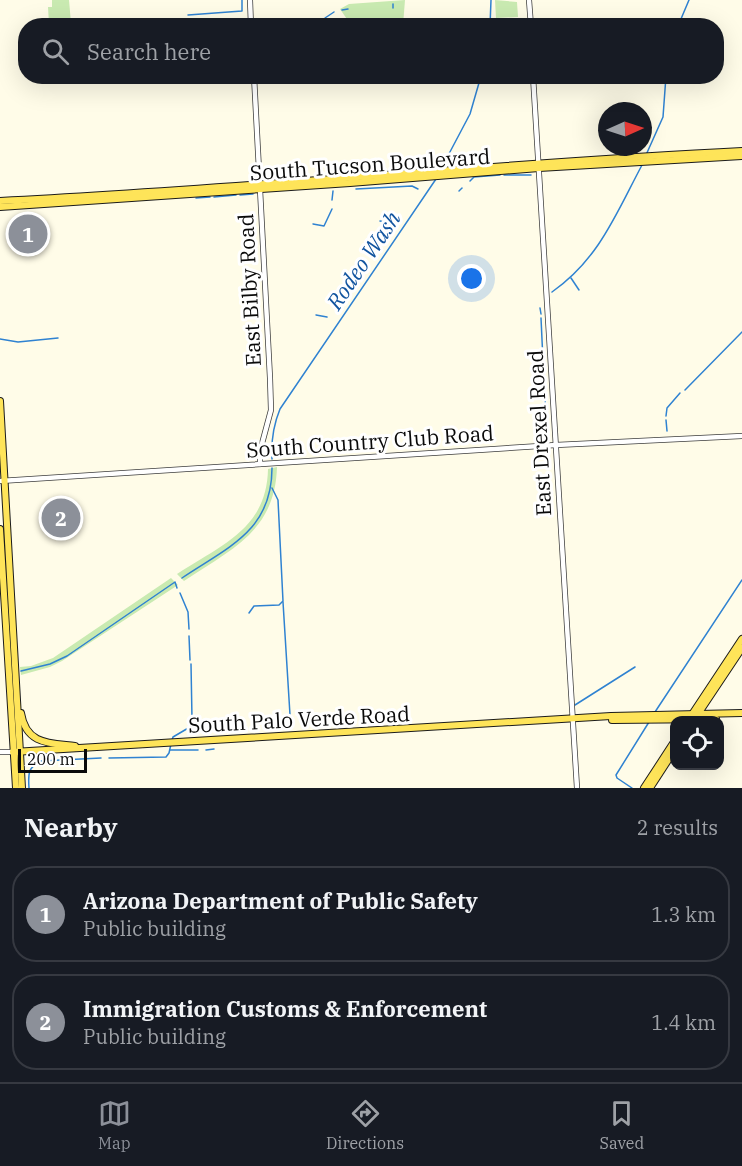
<!DOCTYPE html>
<html lang="en">
<head>
<meta charset="utf-8">
<style>
	:root { --surface:#171b24; --page:#242831; --text:#f1f3f6; --muted:#9ea1a6; --line:#363941; --accent:#8c9099 }
	body { margin:0; font-family:"IBM Plex Serif",serif; background:var(--page); color:var(--text) }
	.controls { position:absolute; right:18px; bottom:18px; display:grid; overflow:hidden; border-radius:12px; box-shadow:0 6px 24px #0002 }
	.controls button { width:54px; height:54px; display:grid; place-items:center; padding:0; border:0; border-bottom:2px solid var(--line); background:var(--surface); color:var(--text); font:30px sans-serif }
	.compass { position:absolute; left:598px; top:102px; width:54px; height:54px; border-radius:50%; background:var(--surface); box-shadow:0 6px 24px #0002; rotate:87deg }
	.scale { position:absolute; left:18px; bottom:15px; width:69px; box-sizing:border-box; padding-left:6px; border:3px solid #0a0a0a; border-top:0; font-size:16px; line-height:21px; white-space:nowrap; color:#0a0a0a; -webkit-text-stroke:4px #fff; paint-order:stroke }
	.you { position:absolute; left:472px; top:279px; width:21px; height:21px; margin:-15px; border:4px solid #fff; border-radius:50%; background:#1a73e8; box-shadow:0 0 0 9px #1a73e833 }
	.badge { display:grid; place-items:center; width:39px; height:39px; border-radius:50%; background:var(--accent); color:#fff; font-size:20px; font-weight:700 }
	.pin { position:absolute; translate:-50% -50%; border:3px solid #fff; box-shadow:0 2px 6px #0006 }
	.list { margin:0; padding:0; list-style:none }
	h2 { display:flex; justify-content:space-between; align-items:center; height:78px; margin:0; padding:0 24px; font-size:26px }
	h2 small { font-size:20px; font-weight:400; color:var(--muted) }
	.list li { display:grid; grid-template-columns:39px 1fr auto; gap:18px; align-items:center; box-sizing:border-box; height:96px; margin:0 12px 12px; padding:0 12px; border:2px solid var(--line); border-radius:24px }
	.list b { display:block; font-size:22px; white-space:nowrap }
	.list p { margin:0; font-size:20px; white-space:nowrap; color:var(--muted) }
	.list em { font-size:20px; font-style:normal; color:var(--muted) }
	.icon { flex:none; width:33px; height:33px; fill:none; stroke:currentColor; stroke-width:2; stroke-linecap:round; stroke-linejoin:round }
	.map { position:relative; flex:none; width:742px; height:788px; overflow:hidden }
	.search { position:absolute; background:var(--surface); box-shadow:0 6px 24px #0002; left:18px; right:18px; top:18px; height:66px; display:flex; align-items:center; gap:15px; box-sizing:border-box; padding:0 21px; border-radius:24px; color:var(--muted); font-size:22px }
	.sheet { height:294px; background:var(--surface) }
	nav { display:flex; justify-content:space-around; align-items:center; box-sizing:border-box; height:84px; border-top:2px solid var(--line); background:var(--surface); font-size:16px; color:var(--muted) }
	nav a { display:grid; justify-items:center; gap:3px }
	nav .on { color:var(--accent) }
	.map>svg:first-child { display:block }
	.green { fill:#c9eab1 }
	.lines { fill:none; stroke-linecap:round; stroke-linejoin:round }
	.stream { stroke:#2f82d1; stroke-width:1.5 }
	.minor-casing { stroke:#3d3d3d; stroke-width:6 }
	.major-casing { stroke:#1b1b1b; stroke-width:8 }
	.minor { stroke:#fff; stroke-width:4.5 }
	.major { stroke:#fee459; stroke-width:6 }
	.labels { text-anchor:middle; dominant-baseline:central; stroke-width:6; stroke-linejoin:round; paint-order:stroke }
	.street-label { font-size:21px; fill:#0a0a0a; stroke:#fff }
	.water-label { font-size:22px; font-style:italic; fill:#11549f; stroke:#fff }
</style>
</head>
<body>
<div class="map">
<svg width="742" height="788" viewBox="0 0 742 788">
	<rect width="100%" height="100%" fill="#fffce8"/>
	<g class="green">
		<polygon points="52,0 69,0 71,23 49,24 48,7 52,7"/>
		<polygon points="405,0 403,25 351,25 340,9 349,4"/>
		<polygon points="495,0 517,2 518,17 496,18"/>
		<path d="M 277,467 C 275,532 231,549 184,581 L 177,574 C 221,545 267,529 268,469 Z"/>
		<polygon points="171,578 178,585 62,661 50,667 21,675 20,667 31,666 53,658"/>
	</g>
	<g class="lines">
		<g class="stream">
			<polyline points="393,4 393,8"/>
			<polyline points="342,10 348,9"/>
			<polyline points="188,15 242,11 242,0"/>
			<polyline points="325,18 334,12"/>
			<polyline points="490,26 491,0"/>
			<polyline points="678,26 689,0"/>
			<polyline points="646,155 663,117 666,76"/>
			<polyline points="442,167 470,114 481,76"/>
			<polyline points="504,175 531,175"/>
			<polyline points="470,181 474,177 500,175"/>
			<polyline points="356,189 412,186 418,189"/>
			<polyline points="459,191 462,188"/>
			<polyline points="240,195 253,194"/>
			<polyline points="214,197 236,195"/>
			<polyline points="196,198 210,197"/>
			<polyline points="332,200 333,191"/>
			<polyline points="380,221 392,223"/>
			<polyline points="313,224 324,226 332,209"/>
			<polyline points="571,278 579,290"/>
			<path d="M 552,292 C 599,259 616,214 642,165"/>
			<polyline points="540,308 541,314"/>
			<polyline points="316,315 327,317"/>
			<polyline points="541,318 543,361"/>
			<polyline points="0,339 18,342 58,338"/>
			<polyline points="685,390 742,332"/>
			<polyline points="666,416 667,408 680,393"/>
			<polyline points="666,420 667,431"/>
			<polyline points="543,436 546,424 544,369"/>
			<path d="M 272,459 C 271,441 273,426 280,409 L 436,179"/>
			<path d="M 182,578 C 228,547 272,531 272,468"/>
			<polyline points="180,593 188,612 189,629"/>
			<polyline points="283,602 290,715"/>
			<polyline points="249,613 254,606 279,605 283,601 278,500 272,488"/>
			<polyline points="189,636 190,660"/>
			<polyline points="21,671 50,664 67,656 175,582 177,588"/>
			<polyline points="575,705 635,667"/>
			<polyline points="655,712 742,580"/>
			<polyline points="172,740 173,737 190,727 192,719 191,664"/>
			<polyline points="170,750 198,750"/>
			<polyline points="206,750 214,749"/>
			<polyline points="109,758 166,757 169,753 171,744"/>
			<path d="M 29,788 C 28,774 28,767 41,761 L 101,758"/>
			<polyline points="632,788 617,778 616,775 649,722"/>
		</g>
		<g class="minor-casing">
			<g id="minor">
				<polyline points="250,0 251,26"/>
				<polyline points="529,0 531,26"/>
				<polyline points="254,76 270,378 271,410 260,451 260,464"/>
				<polyline points="533,76 577,788"/>
				<polyline points="0,481 556,445 742,436"/>
				<polyline points="0,752 13,752"/>
			</g>
		</g>
		<g class="major-casing">
			<g id="major">
				<path d="M 0,201 C 248,189 494,163 742,151"/>
				<polyline points="0,207 350,183 539,168 742,156"/>
				<polyline points="0,401 22,788"/>
				<polyline points="0,529 16,788"/>
				<path d="M 21,713 C 26,745 50,743 75,746"/>
				<polyline points="691,716 742,639"/>
				<polyline points="696,717 742,648"/>
				<polyline points="612,720 716,719"/>
				<polyline points="13,752 611,716 742,713"/>
				<polyline points="644,788 674,742"/>
				<polyline points="650,788 674,751"/>
			</g>
		</g>
		<use href="#minor" class="minor"/>
		<use href="#major" class="major"/>
	</g>
	<g class="labels">
		<g class="street-label">
			<text transform="translate(370 164) rotate(-4)">South Tucson Boulevard</text>
			<text transform="translate(249 290) rotate(-93)">East Bilby Road</text>
			<text transform="translate(539 433) rotate(-93)">East Drexel Road</text>
			<text transform="translate(370 441) rotate(-4)">South Country Club Road</text>
			<text transform="translate(299 719) rotate(-3)">South Palo Verde Road</text>
		</g>
		<g class="water-label">
			<text transform="translate(363 260) rotate(-56)">Rodeo Wash</text>
		</g>
	</g>
</svg>
<div class="controls">
<button><svg class="icon" aria-label="locate" viewBox="0 0 24 24"><circle cx="12" cy="12" r="6"/><path d="M12 2v4M12 18v4M2 12h4M18 12h4"/></svg></button>
</div>
<svg class="compass" viewBox="-18 -18 36 36"><path d="M0-13l5 13h-10z" fill="#e53935"/><path d="M0 13l5-13h-10z" fill="#9ea1a6"/></svg>
<div class="scale">200 m</div>
<div class="you"></div>
<div class="pin badge" style="left:28px;top:234px">1</div>
<div class="pin badge" style="left:61px;top:518px">2</div>
<div class="search"><svg class="icon" aria-label="search" viewBox="0 0 24 24"><circle cx="10" cy="10" r="6"/><path d="M15 15l6 6"/></svg>Search here</div>
</div>
<section class="sheet">
<h2>Nearby<small>2 results</small></h2>
<ul class="list">
<li><span class="badge">1</span><div><b>Arizona Department of Public Safety</b><p>Public building</p></div><em>1.3 km</em></li>
<li><span class="badge">2</span><div><b>Immigration Customs &amp; Enforcement</b><p>Public building</p></div><em>1.4 km</em></li>
</ul>
</section>
<nav>
<a class="on"><svg class="icon" aria-label="map" viewBox="0 0 24 24"><path d="M3 6l6-2 6 2 6-2v14l-6 2-6-2-6 2zM9 4v14M15 6v14"/></svg>Map</a>
<a><svg class="icon" aria-label="directions" viewBox="0 0 24 24"><path d="M12 3l9 9-9 9-9-9zM9 14v-3h6M13 9l2 2-2 2"/></svg>Directions</a>
<a><svg class="icon" aria-label="saved" viewBox="0 0 24 24"><path d="M7 4h10v16l-5-4-5 4z"/></svg>Saved</a>
</nav>
</body>
</html>
